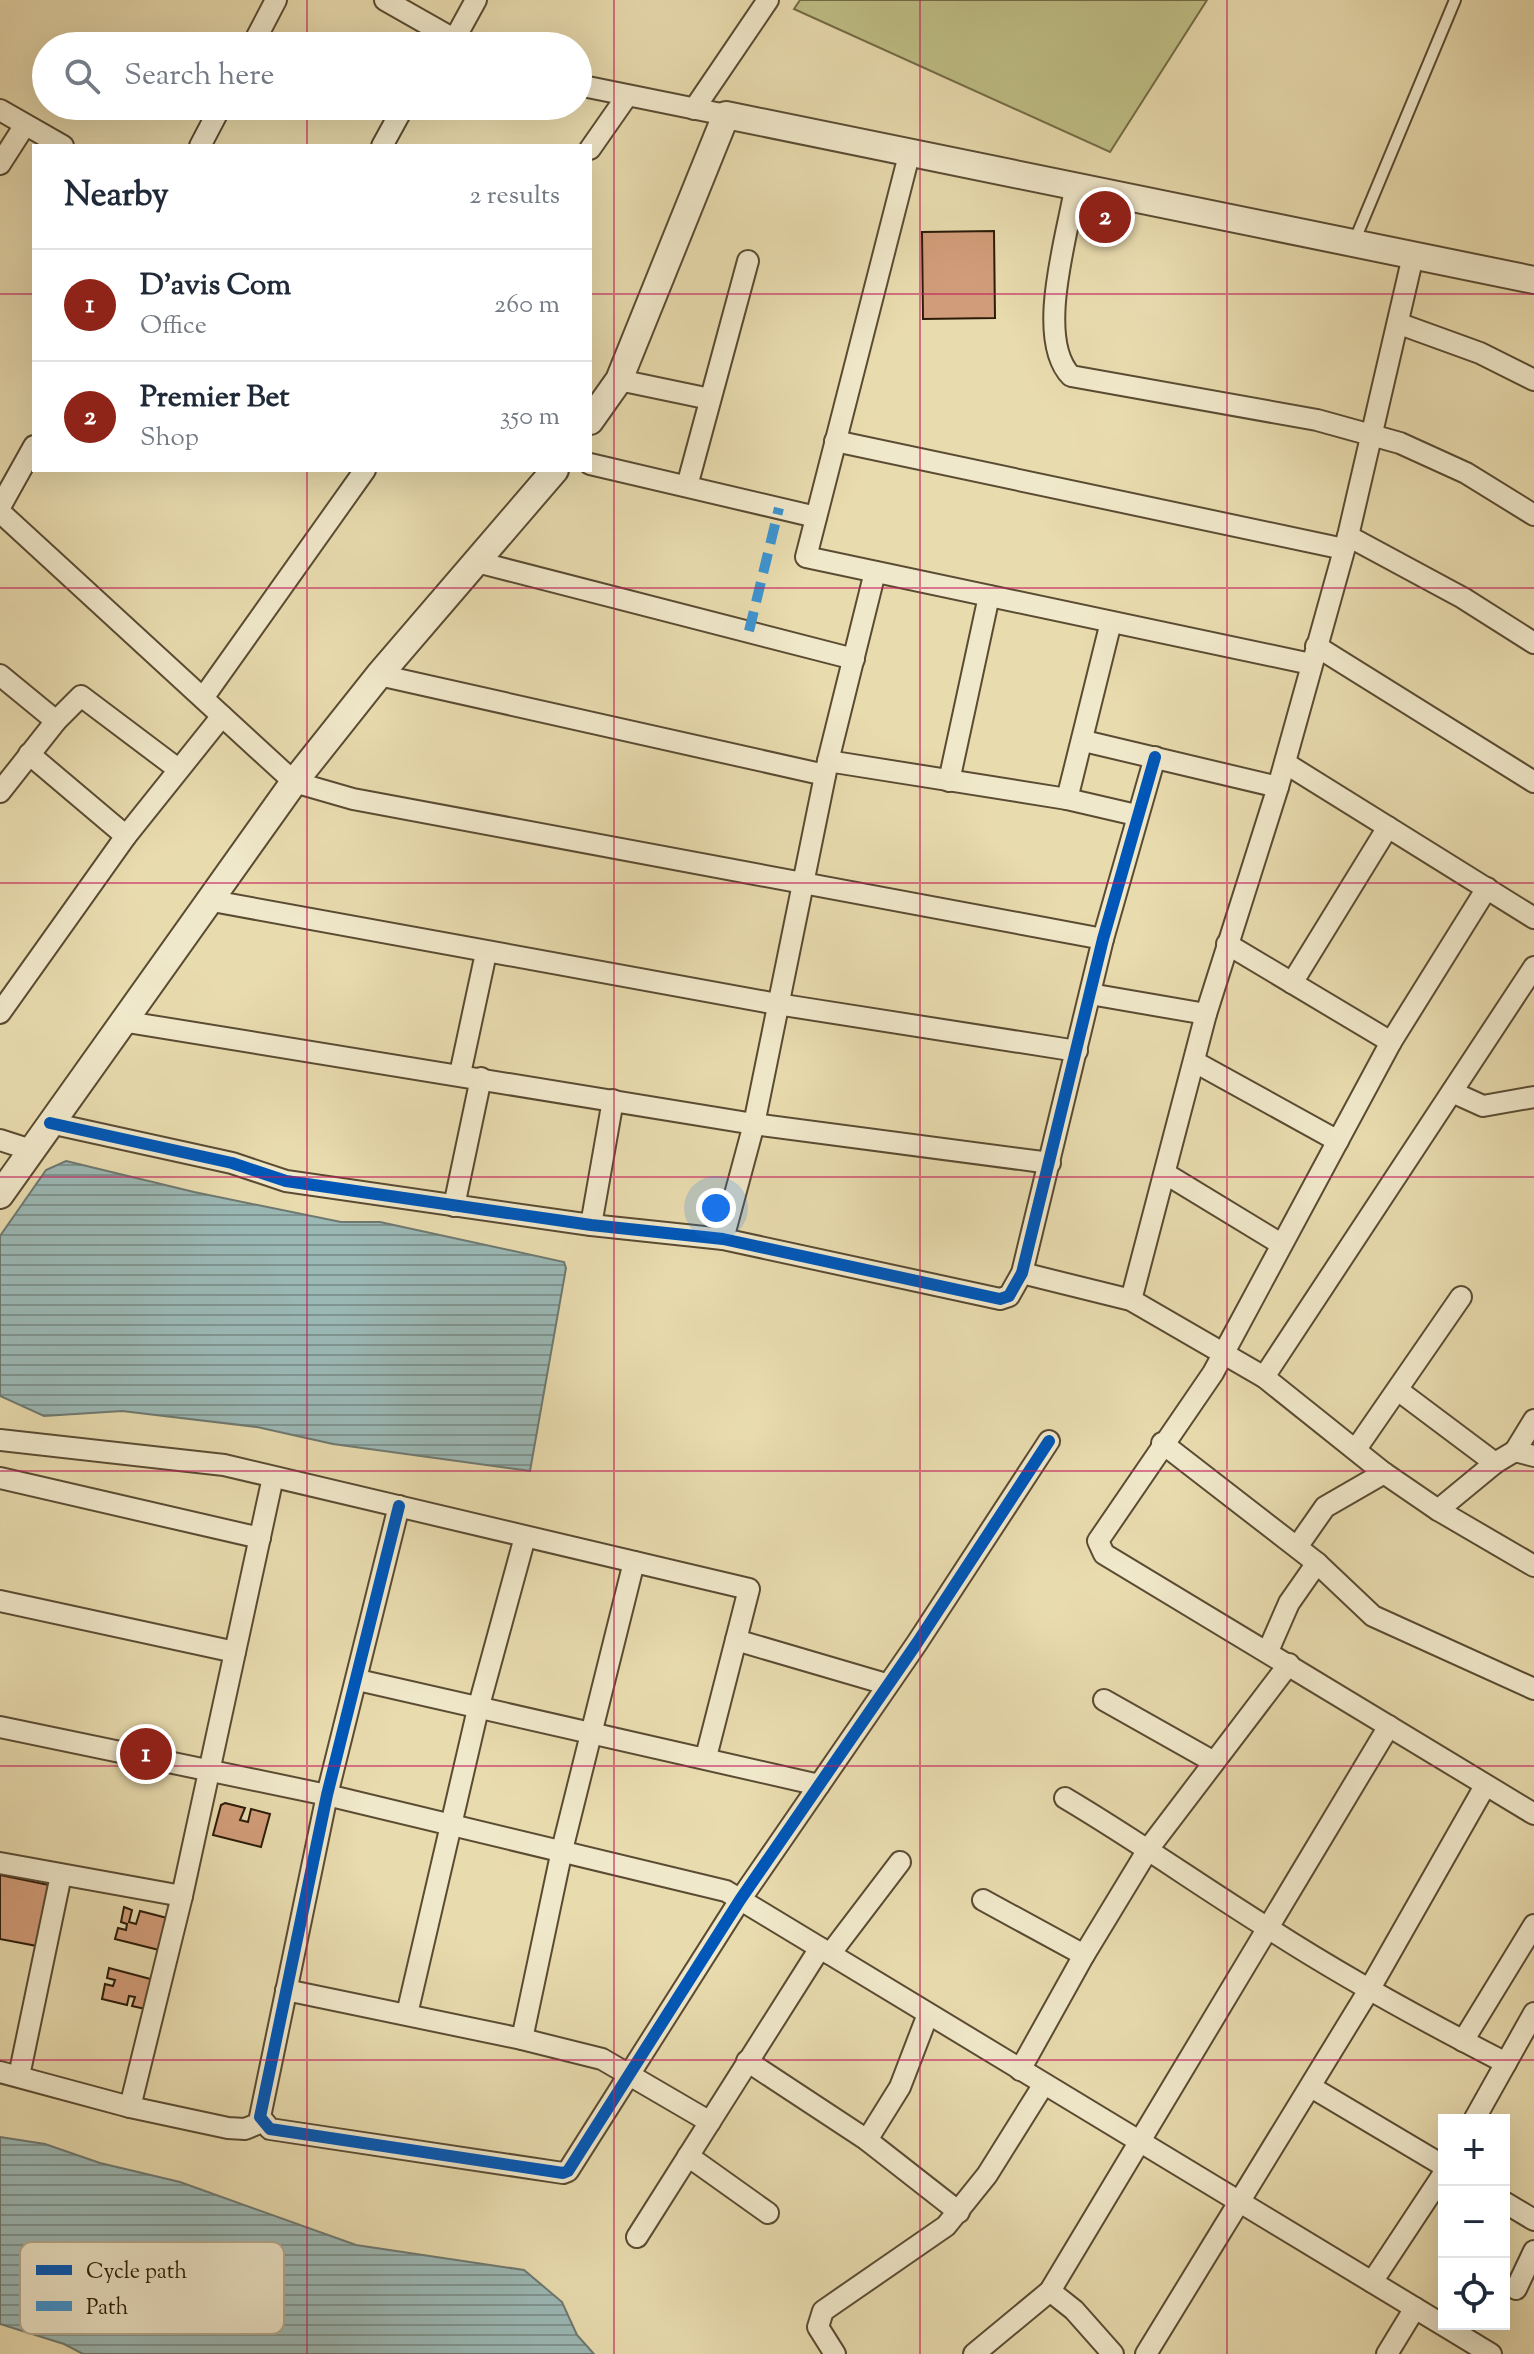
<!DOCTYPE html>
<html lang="en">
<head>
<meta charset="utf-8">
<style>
	:root { --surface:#fff; --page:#f2f2f3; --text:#1f2937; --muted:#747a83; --line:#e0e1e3; --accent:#8f2418 }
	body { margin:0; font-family:"Sorts Mill Goudy",serif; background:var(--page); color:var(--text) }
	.controls { position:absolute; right:24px; bottom:24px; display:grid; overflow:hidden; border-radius:0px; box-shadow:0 8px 32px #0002 }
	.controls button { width:72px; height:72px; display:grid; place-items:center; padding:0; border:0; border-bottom:2px solid var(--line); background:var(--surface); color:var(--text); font:40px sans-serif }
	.you { position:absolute; left:716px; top:1208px; width:28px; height:28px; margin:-20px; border:6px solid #fff; border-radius:50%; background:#1a73e8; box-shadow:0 0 0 12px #1a73e833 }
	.badge { display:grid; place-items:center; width:52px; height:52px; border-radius:50%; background:var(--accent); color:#fff; font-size:26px; font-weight:700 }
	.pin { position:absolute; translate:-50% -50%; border:4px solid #fff; box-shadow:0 2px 8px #0006 }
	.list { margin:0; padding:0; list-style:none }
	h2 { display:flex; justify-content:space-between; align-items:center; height:104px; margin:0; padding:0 32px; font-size:34px }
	h2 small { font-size:26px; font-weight:400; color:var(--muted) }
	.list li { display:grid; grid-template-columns:52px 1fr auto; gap:24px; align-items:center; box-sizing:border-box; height:112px; padding:0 32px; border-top:2px solid var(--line) }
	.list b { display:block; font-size:30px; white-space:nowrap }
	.list p { margin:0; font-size:26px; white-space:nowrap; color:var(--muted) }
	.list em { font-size:26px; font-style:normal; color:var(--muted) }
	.icon { flex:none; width:44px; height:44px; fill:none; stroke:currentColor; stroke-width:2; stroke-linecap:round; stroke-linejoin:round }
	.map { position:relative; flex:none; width:1534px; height:2354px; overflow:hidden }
	.search { position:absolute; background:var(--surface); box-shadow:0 8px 32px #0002; left:32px; top:32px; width:560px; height:88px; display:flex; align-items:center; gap:20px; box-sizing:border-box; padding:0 28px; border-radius:44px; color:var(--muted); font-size:30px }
	.panel { position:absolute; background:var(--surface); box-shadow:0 8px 32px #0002; left:32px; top:144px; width:560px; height:328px; border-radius:0px }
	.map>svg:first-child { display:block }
	.pitch { fill:#bebe85; stroke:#746c46; stroke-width:2 }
	.water { fill:url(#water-rules); stroke:#6e7970; stroke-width:2 }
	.building { fill:#d19c79; stroke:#2b1b08; stroke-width:2 }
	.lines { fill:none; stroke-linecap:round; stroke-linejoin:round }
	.service-casing { stroke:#5a4b32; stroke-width:14 }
	.minor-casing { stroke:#5a4b32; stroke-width:24 }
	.tertiary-casing { stroke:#5a4b32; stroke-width:30 }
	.service { stroke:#f0e8ca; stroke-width:10 }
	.minor { stroke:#f0e8ca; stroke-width:20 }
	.tertiary { stroke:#f0e8ca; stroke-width:26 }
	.quiet { stroke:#3c94d1; stroke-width:10; stroke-dasharray:20 10; stroke-linecap:butt }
	.cycleway-casing { stroke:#f0e8ca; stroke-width:17 }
	.cycleway { stroke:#0057b8; stroke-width:12 }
	.grid { fill:none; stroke:#c2185b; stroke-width:2; stroke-opacity:0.55 }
	.key { fill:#f0e8ca; stroke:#b5aa90; stroke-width:2 }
	.key-label { font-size:22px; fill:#2b1b08 }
</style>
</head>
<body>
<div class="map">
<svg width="1534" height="2354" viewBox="0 0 1534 2354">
	<defs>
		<pattern id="water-rules" width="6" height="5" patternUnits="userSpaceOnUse" patternTransform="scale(2)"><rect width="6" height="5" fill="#9bb8b5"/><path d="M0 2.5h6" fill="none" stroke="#7f9591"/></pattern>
	</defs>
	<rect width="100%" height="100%" fill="#e8dbae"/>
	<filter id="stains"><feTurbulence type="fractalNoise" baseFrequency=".0025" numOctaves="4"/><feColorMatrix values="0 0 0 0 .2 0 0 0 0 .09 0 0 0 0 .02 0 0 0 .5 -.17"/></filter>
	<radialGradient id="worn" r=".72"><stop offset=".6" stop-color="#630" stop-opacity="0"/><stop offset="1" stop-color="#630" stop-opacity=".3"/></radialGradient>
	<polygon class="pitch" points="800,0 1207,0 1110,152 794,9"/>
	<g class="water">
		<polygon points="66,1161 194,1192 341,1222 380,1222 564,1262 566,1268 530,1471 333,1444 257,1427 122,1411 44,1416 0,1396 0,1236 46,1170"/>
		<polygon points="0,2137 45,2144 100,2163 180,2182 356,2245 524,2270 562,2302 577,2335 594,2354 83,2354 64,2344 0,2324"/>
	</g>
	<g class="building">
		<polygon points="994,231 995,318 923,319 922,232"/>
		<polygon points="225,1803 245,1808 240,1820 248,1822 251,1809 270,1814 261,1847 213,1835 221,1805"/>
		<polygon points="0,1875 49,1885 37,1946 0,1939"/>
		<polygon points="124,1907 132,1910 129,1922 136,1924 140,1911 171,1919 163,1951 115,1939 118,1928 126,1930 127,1924 121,1922"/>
		<polygon points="109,1968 158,1981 150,2010 132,2006 135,1997 129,1996 127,2005 102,1999 105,1984 113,1986 115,1980 107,1978"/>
	</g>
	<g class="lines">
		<g class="service-casing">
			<polyline id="service" points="1354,242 1455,0"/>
		</g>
		<g class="minor-casing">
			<g id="minor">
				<polyline points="385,0 466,46"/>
				<polyline points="454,40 476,0"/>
				<polyline points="252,46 276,0"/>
				<polyline points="578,85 726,115"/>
				<polyline points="694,109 768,0"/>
				<polyline points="0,110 63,146"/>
				<polyline points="200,146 221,106"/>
				<polyline points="382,146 404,106"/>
				<polyline points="590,149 627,96"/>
				<polyline points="909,155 806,557 1311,664"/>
				<polyline points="0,164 25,125"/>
				<path d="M 1075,189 C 1067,237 1035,339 1071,376 L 1317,420 L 1400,443 L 1466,473 L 1534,515"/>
				<polyline points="1400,324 1480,353 1534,380"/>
				<polyline points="619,380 710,399"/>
				<polyline points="835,441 1344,549"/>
				<polyline points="590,464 816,517"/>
				<polyline points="687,486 748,261"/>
				<polyline points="0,507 34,446"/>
				<polyline points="0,512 294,782 353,799 1103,939"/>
				<polyline points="1348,536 1463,598 1534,643"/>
				<polyline points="477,562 854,659"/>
				<polyline points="1316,646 1534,782"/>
				<polyline points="0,675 56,721"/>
				<polyline points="379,675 825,775"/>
				<polyline points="203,698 365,470"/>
				<polyline points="1084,741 1278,787"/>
				<polyline points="29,754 126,836"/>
				<polyline points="828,761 1067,799 1136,815"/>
				<polyline points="1285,763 1534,918"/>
				<polyline points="949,781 989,596"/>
				<polyline points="0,792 56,721 81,696 178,769"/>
				<polyline points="1067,799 1111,622"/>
				<polyline points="1487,888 1391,1042 1213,1373 1098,1541 1104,1554 1534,1814"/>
				<polyline points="207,900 777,1004 1077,1051"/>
				<polyline points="1227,944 1391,1042"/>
				<polyline points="1292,983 1388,827"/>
				<polyline points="1090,994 1206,1014"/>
				<polyline points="0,1013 126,836 222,716"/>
				<polyline points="121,1021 754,1124 1050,1163"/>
				<polyline points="1195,1062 1338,1141"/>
				<polyline points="460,1074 486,953"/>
				<polyline points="1452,1092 1483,1106 1534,1097"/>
				<polyline points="50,1123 232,1163 286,1181 591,1225 723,1239 1000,1299 1009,1296 1022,1273 1103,939 1155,757"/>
				<polyline points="0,1140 31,1150"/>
				<polyline points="1166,1174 1281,1244"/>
				<polyline points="454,1206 481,1078"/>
				<polyline points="591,1225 613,1100"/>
				<polyline points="723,1239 754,1124 828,761 875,572"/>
				<polyline points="1022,1273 1131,1300 1264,1377 1384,1473 1438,1510 1534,1566"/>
				<polyline points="1131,1300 1206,1014 1278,787 1348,536 1413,256"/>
				<polyline points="1264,1377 1534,967"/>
				<polyline points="1399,1391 1495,1463"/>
				<polyline points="1534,1420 1515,1451 1534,1456"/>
				<polyline points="0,1440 224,1465 749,1589 706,1757"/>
				<polyline points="1162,1443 1317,1563 1373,1616 1534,1689"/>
				<polyline points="1356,1449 1461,1297"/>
				<polyline points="0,1478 260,1538"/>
				<polyline points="399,1506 327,1795 260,2117 270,2129 563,2173 568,2171 740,1900 917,1643 1049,1441"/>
				<polyline points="1438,1510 1495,1463 1515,1451"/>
				<polyline points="1297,1547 1325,1507 1384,1473"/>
				<polyline points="0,1601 235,1652"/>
				<polyline points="736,1640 886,1684"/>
				<polyline points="1268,1651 1289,1603 1317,1563"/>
				<polyline points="358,1680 819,1785"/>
				<polyline points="1104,1700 1214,1762"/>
				<polyline points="0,1727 327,1795 726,1891 1491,2354"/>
				<path d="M 1065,1798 C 1136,1840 1202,1887 1271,1930 C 1347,1979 1426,2022 1506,2063"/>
				<polyline points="0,1863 182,1896"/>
				<polyline points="983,1900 1084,1955"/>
				<polyline points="830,1954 900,1862"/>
				<polyline points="286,1990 522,2039 602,2059 710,2122"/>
				<polyline points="407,2014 478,1709 525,1537"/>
				<polyline points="522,2039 562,1850 634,1562"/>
				<polyline points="1463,2041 1534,1925"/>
				<polyline points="747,2061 867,2140 959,2212"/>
				<polyline points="1020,2070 1084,1955 1149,1848 1289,1664"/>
				<polyline points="0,2072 130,2107 228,2128 245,2129 262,2122"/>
				<polyline points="19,2076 61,1875"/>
				<polyline points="1311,2087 1444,2166"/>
				<polyline points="130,2107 182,1896 273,1477"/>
				<polyline points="1474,2120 1534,2013"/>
				<polyline points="867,2140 900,2087 928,2014"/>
				<polyline points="688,2156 768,2213"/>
				<polyline points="1504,2202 1534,2220"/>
				<polyline points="637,2237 820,1948"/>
				<polyline points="1372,2282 1444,2173"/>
				<polyline points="1516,2289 1534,2251"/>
				<polyline points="1050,2291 1074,2310 1113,2354"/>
				<polyline points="835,2354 818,2327 823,2311 946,2226 987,2175 1044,2084"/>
				<polyline points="974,2354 1050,2291 1389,1726"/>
				<polyline points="1146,2354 1369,1990 1485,1786"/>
				<polyline points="1387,2354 1415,2308"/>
			</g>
		</g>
		<g class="tertiary-casing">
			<g id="tertiary">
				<polyline points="590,421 619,380 726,115 1534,280"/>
				<polyline points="0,1195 294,782 379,675 555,470"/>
			</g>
		</g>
		<use href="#service" class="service"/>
		<use href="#minor" class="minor"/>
		<use href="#tertiary" class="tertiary"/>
		<polyline class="quiet" points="749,631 779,508"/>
		<g class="cycleway-casing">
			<g id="cycleway">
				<polyline points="50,1123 232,1163 286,1181 591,1225 723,1239 1000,1299 1009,1296 1022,1273 1103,939 1155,757"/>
				<polyline points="399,1506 327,1795 260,2117 270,2129 563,2173 568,2171 740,1900 917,1643 1049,1441"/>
			</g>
		</g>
		<use href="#cycleway" class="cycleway"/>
	</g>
	<path class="grid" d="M 307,0 L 307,46M 614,0 L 614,2354M 920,0 L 920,2354M 1227,0 L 1227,2354M 307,106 L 307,146M 0,294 L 34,294M 590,294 L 1534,294M 307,470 L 307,2354M 0,588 L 1534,588M 0,883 L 1534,883M 0,1177 L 1534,1177M 0,1471 L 1534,1471M 0,1766 L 1534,1766M 0,2060 L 1534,2060"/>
	<rect x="20" y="2242" width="264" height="92" rx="12" class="key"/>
	<rect x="36" y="2265" width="36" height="10" fill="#0057b8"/>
	<rect x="36" y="2301" width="36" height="10" fill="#3c94d1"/>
	<g class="key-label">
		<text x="86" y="2278">Cycle path</text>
		<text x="86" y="2314">Path</text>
	</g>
	<rect width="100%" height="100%" filter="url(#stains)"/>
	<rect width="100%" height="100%" fill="url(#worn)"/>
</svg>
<div class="controls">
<button>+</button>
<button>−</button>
<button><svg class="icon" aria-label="locate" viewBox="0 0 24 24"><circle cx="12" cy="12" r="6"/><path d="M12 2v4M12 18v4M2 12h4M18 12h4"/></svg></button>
</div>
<div class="you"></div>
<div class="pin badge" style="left:146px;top:1754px">1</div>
<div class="pin badge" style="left:1105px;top:217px">2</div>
<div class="search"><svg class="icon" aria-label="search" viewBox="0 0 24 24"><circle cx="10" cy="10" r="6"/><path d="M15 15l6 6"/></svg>Search here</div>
<section class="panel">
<h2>Nearby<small>2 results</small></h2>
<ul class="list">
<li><span class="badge">1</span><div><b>D'avis Com</b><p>Office</p></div><em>260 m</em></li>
<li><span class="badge">2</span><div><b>Premier Bet</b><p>Shop</p></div><em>350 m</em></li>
</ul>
</section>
</div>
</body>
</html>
